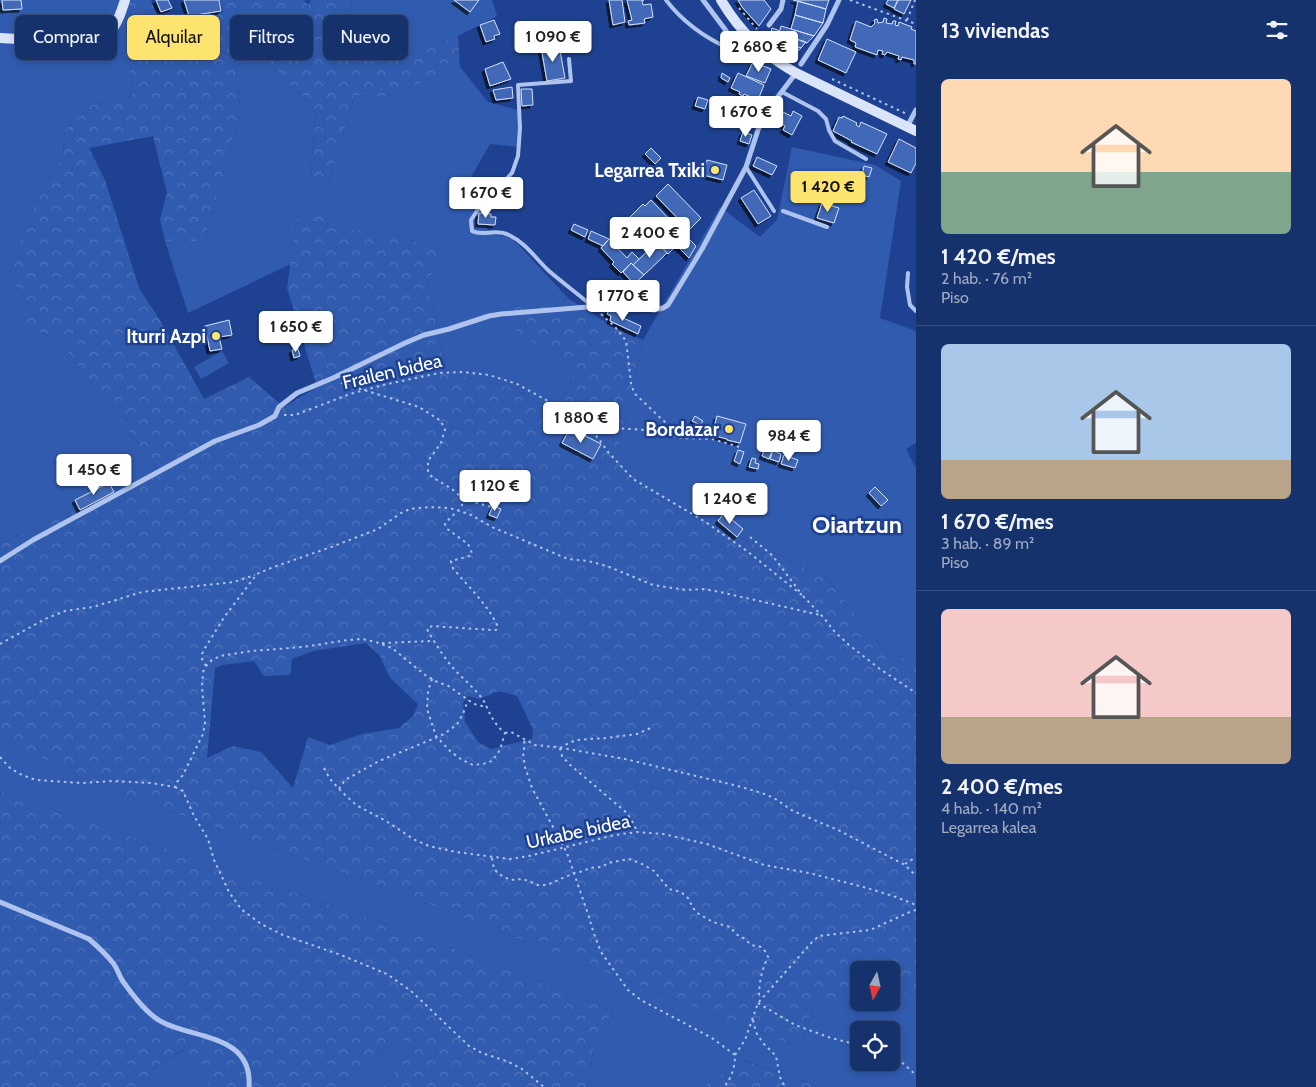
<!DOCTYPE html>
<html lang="es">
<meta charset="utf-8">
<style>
:root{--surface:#16326d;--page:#1f3a72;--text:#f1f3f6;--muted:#9eaac2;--line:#354d80;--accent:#fce46e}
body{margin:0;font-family:Cabin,sans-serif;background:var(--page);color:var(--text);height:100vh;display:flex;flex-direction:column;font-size:19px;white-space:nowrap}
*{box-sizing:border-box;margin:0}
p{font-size:16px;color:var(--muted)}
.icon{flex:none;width:28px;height:28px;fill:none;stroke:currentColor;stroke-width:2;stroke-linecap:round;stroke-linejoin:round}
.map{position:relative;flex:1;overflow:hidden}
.drawer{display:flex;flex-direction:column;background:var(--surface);width:400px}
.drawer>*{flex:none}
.guide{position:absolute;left:15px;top:15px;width:475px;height:45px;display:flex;gap:10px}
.needle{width:32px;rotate:188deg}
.tools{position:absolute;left:850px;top:961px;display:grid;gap:10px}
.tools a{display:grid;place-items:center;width:50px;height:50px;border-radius:8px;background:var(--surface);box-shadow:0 2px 8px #0003,0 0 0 1px var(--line);font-size:25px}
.price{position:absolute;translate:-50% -42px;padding:0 11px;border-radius:5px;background:#fff;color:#222;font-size:16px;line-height:32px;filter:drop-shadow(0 1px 2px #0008)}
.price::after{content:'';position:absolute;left:50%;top:30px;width:15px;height:11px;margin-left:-8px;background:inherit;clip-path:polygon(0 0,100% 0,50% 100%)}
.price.on{background:var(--accent);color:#111}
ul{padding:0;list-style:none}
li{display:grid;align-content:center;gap:10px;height:265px;padding:0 25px}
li+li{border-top:1px solid var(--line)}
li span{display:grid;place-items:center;height:155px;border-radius:8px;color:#555}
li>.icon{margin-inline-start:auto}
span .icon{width:90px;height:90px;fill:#fffc;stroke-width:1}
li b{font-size:21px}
h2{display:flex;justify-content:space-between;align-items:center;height:60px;padding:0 25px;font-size:21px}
.tag{padding:0 18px;border-radius:8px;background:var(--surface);box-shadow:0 2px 8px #0003,0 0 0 1px var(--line);font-size:18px;line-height:45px}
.tag.on{background:var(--accent);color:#111}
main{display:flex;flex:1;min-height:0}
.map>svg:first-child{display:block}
.green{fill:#315baf;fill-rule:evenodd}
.forest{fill:url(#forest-crowns);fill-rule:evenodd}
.building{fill:#4269b7;stroke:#d4e1fa;filter:url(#shadow)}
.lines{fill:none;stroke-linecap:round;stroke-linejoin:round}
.path{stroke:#aec3ee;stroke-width:2;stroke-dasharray:2.5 4;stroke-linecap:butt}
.lane{stroke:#aec3ee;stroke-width:4}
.street{stroke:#aec3ee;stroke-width:5}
.secondary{stroke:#dbe5fa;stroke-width:10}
.poi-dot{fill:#fce46e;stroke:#1e4291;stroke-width:2}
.labels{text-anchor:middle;stroke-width:5;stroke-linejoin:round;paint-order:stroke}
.poi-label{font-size:19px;font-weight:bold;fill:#fff;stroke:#1e4291;text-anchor:end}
.street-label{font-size:19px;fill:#fff;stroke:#1e4291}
.district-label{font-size:24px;font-weight:bold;fill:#fff;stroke:#1e4291}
</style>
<main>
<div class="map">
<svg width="916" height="1087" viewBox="0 0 916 1087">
<defs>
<pattern id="forest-crowns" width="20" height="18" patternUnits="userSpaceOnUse" patternTransform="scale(1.25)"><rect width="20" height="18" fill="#315baf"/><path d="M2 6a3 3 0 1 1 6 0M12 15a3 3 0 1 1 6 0" fill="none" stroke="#5074bb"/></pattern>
<filter id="shadow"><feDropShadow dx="-3" dy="3" stdDeviation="0" flood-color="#0009"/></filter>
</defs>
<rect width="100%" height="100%" fill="#1e4291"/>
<path class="green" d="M 0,0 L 128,0 L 127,4 L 132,97 L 91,105 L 65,130 L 63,155 L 27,218 L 28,328 L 57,338 L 159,471 L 2,543 L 0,546 Z
M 352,0 L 492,0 L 497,16 L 458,36 L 380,66 L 348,30 Z
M 241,35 L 316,111 L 310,178 L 327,187 L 355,95 L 385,97 L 460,67 L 488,102 L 518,110 L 520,147 L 490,144 L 471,177 L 489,234 L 511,237 L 569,299 L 513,306 L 513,327 L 574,372 L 559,414 L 511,387 L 446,373 L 427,280 L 449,252 L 392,234 L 329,227 L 297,218 L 291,264 L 188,313 L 165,241 L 204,241 L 241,113 L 232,41 Z
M 792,147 L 875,165 L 901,181 L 880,318 L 916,331 L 916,443 L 906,449 L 916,468 L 916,663 L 885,651 L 826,577 L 658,499 L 616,460 L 643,340 L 720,207 L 760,237 L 777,220 Z
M 222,351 L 229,363 L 201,379 L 194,367 Z
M 0,739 L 105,788 L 431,905 L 799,1047 L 814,1005 L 859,1000 L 859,1002 L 891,1002 L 891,996 L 916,992 L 916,1087 L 820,1087 L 744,1060 L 702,1087 L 587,1087 L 596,1038 L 614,1011 L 432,940 L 2,792 L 0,795 ZM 859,1030 L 891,1030 L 891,1062 L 859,1062 Z
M 399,1038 L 414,1048 L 383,1087 L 335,1087 Z
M 184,1049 L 210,1087 L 146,1087 L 150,1071 Z"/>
<path class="forest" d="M 128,0 L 151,0 L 154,10 L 183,31 L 223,12 L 220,0 L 304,0 L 308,5 L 311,0 L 352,0 L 348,30 L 380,65 L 458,36 L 460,67 L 385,97 L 355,95 L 327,187 L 310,179 L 316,111 L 241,35 L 232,41 L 241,113 L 204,241 L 165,241 L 160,219 L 167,193 L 153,136 L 89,148 L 105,180 L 139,288 L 163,325 L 204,399 L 249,377 L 284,407 L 317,387 L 287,288 L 297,218 L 314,207 L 329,227 L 392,234 L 449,252 L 427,280 L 446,373 L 511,387 L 559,414 L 574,372 L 512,327 L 512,306 L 569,299 L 608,324 L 643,340 L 616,460 L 658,499 L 826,577 L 885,651 L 916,663 L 916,992 L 891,996 L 891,970 L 859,970 L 859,1000 L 814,1005 L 799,1047 L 431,905 L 105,788 L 0,739 L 0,546 L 2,543 L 159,471 L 57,338 L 28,328 L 12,274 L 27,218 L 63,155 L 65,130 L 91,105 L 132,97 L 127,4 ZM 366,643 L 380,656 L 390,678 L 418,704 L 413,716 L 399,728 L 362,734 L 330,745 L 308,737 L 293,788 L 261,752 L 233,746 L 207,758 L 215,668 L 222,665 L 254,661 L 264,676 L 290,675 L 292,659 L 313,651 ZM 499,691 L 517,696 L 533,729 L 532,739 L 491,749 L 478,742 L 465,722 L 463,703 L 468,696 L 479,699 Z
M 2,792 L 432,940 L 614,1011 L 596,1038 L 587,1087 L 383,1087 L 414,1048 L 399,1038 L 335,1087 L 210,1087 L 183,1049 L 150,1071 L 146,1087 L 0,1087 L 0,795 Z
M 743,1060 L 820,1087 L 702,1087 Z"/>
<path class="building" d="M 2,0 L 21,0 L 22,9 L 3,10 Z
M 156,0 L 168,0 L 172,8 L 161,12 Z
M 184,0 L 219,0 L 221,11 L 189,16 Z
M 454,0 L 479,0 L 470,12 Z
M 609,0 L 622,0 L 625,22 L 613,25 Z
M 627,0 L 644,0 L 642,1 L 643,5 L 651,4 L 653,17 L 644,19 L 645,23 L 629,25 L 628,21 L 632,20 Z
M 738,0 L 764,0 L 771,9 L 759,26 L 742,7 Z
M 793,0 L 829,0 L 826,9 Z
M 888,0 L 898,0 L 894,8 L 886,4 Z
M 898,0 L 911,0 L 904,14 L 894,9 Z
M 798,1 L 826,9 L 823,23 L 795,15 Z
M 795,15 L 823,23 L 814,36 L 791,29 Z
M 884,18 L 887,19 L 886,23 L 892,24 L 893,21 L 896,21 L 895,25 L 898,26 L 899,22 L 912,27 L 911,29 L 916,31 L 916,64 L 914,64 L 914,60 L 902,57 L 901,60 L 898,59 L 899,56 L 887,52 L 885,55 L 882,54 L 883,51 L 878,50 L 877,55 L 855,47 L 856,43 L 850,40 L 856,21 L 871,27 L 875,23 L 874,20 L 877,19 L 878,23 L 883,22 Z
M 494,20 L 500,34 L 494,36 L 495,39 L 486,42 L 480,25 Z
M 781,26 L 791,29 L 814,36 L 807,43 L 779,33 Z
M 772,28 L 780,31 L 779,33 L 806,42 L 801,48 L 770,38 Z
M 774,39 L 801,48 L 793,55 L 772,48 Z
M 827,39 L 856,52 L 846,73 L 818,60 Z
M 559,45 L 565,78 L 547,81 L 541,47 Z
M 503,62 L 511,79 L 490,86 L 485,69 Z
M 753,62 L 771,69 L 765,83 L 746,76 Z
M 722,73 L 730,78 L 728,82 L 721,78 Z
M 738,73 L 764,85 L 758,100 L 744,94 L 743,96 L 739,94 L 740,92 L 731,88 Z
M 512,87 L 513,98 L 496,100 L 493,90 Z
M 521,89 L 532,89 L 533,105 L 522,106 Z
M 698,97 L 708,100 L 705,109 L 695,106 Z
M 777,109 L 791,116 L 793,111 L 802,116 L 792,135 L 783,130 L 785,126 L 772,119 Z
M 843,116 L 857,123 L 856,125 L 859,127 L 861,122 L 887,134 L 877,154 L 851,142 L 852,141 L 833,131 L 839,117 L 842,118 Z
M 743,132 L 752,135 L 749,144 L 740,141 Z
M 899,139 L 916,148 L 916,163 L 911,173 L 888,162 Z
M 651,148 L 661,158 L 655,164 L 645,154 Z
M 757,157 L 777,166 L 772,175 L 753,166 Z
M 707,160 L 727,165 L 723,180 L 703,175 Z
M 864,166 L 872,168 L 869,177 L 862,175 Z
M 668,184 L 701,218 L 689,230 L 656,196 Z
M 754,190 L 771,216 L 758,224 L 741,198 Z
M 651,200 L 672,222 L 665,229 L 679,243 L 668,254 L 645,230 L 640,234 L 627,220 L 643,204 L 645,206 Z
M 822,203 L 839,208 L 834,223 L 817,218 Z
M 479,213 L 491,214 L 491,217 L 496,217 L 495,225 L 478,224 Z
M 672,222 L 682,232 L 675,239 L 665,229 Z
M 574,224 L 588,230 L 585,237 L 571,230 Z
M 591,231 L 609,239 L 603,246 L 588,239 Z
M 682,232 L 696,246 L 689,258 L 676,245 L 679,243 L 675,239 Z
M 609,239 L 627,258 L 632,252 L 639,259 L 633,265 L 631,263 L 621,273 L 612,264 L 614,262 L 601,248 Z
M 657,242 L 667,253 L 644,275 L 633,265 Z
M 631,263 L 644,275 L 634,284 L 623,272 Z
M 611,290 L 622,291 L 622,295 L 619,298 L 610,297 Z
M 609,309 L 622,314 L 621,317 L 641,326 L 638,334 L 610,321 L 611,316 L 607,314 Z
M 229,320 L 232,335 L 219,337 L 222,349 L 210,351 L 205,326 Z
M 298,349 L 300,356 L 294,358 L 292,350 Z
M 695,416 L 703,421 L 700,425 L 692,421 Z
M 717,416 L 746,424 L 740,443 L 727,440 L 727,439 L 712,435 Z
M 570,428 L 601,444 L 593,459 L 562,443 Z
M 767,443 L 774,445 L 769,459 L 762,456 Z
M 738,450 L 744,452 L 740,464 L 734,461 Z
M 773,451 L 781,454 L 779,462 L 770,459 Z
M 784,455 L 798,460 L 795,468 L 781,464 Z
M 752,458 L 756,459 L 755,463 L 759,464 L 758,469 L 749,467 Z
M 109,483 L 114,492 L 80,510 L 75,500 Z
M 875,487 L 888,500 L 881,506 L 869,493 Z
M 493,506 L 501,509 L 497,518 L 489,515 Z
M 724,513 L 743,529 L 737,537 L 718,521 Z"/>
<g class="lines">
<path class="path" d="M 850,0 L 916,24
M 739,8 L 757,29
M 907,20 L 915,0
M 832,79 L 907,114
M 601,314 L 616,328 L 626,341 L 631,383 L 634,393 L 682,438
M 284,415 L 295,415 L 350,394 L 383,385 L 439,373 L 463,372 L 489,375 L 517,384 L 568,412 L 587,426 L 644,430 L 682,438 L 712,439 L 743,448
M 587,426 L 599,439 L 608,452 L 633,479 L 704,521 L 747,551 L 803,596
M 463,499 L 495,508
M 750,537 L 772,555 L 800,592
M 803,596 L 824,618 L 834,631 L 849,645 L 880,669 L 916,693
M 382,643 L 432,641
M 0,644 L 45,619 L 65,611 L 93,607 L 142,592 L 234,582 L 255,575
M 206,666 L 202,659 L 202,654 L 205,648 L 225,616 L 257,574 L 271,568 L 334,546 L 378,529 L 401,513 L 410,509 L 429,507 L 449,508 L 457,510 L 471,515 L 492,527 L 568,559 L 588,561 L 607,566 L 653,585 L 686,590 L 705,589 L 720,592 L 820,615
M 432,679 L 428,691 L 427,709 L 436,736 L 450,751 L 462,760 L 473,765 L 483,764 L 492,761 L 500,750 L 505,733 C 495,725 490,715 485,703
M 505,733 L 511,732 L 535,745 L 556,747 L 625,759 L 734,785 L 762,793 L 774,798 L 793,811 L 838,830 L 905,865 L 916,876
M 524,741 L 525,745 L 523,753 L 525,767 L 532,788 L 567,853 L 588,914 L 594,934 L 601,952 L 628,990 L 641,1000 L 712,1038 L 735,1055 C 735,1067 732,1077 724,1087
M 560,748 L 562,756 L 569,764 L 627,813 L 633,823 L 637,831
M 560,748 L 567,744 L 576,740 L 606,738 L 637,734 L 653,727
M 0,757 L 10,768 L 22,775 L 36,780 L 82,783 L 113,781 L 151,783 L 175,787 L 177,782 L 183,775 L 203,734 L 205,723 L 202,687 L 203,672 L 206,666 L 212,660 L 220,656 L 252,651 L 303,647 L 348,640 L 362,639 L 376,642 L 392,648 L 425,675 L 439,683 L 447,685 L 474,704 L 482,706 L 485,703 C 477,690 465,681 455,670 C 445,659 437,646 429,633 L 427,629 L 432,626 L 491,630 L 496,630 L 498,627 C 487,603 468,587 452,567 L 451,561 L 470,556 L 472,553 L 468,544 L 446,528 L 445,524 C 451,515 464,509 463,499 L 452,489 L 432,477 L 428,471 L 428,461 L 441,443 L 445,430 L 441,421 L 419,407 L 341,383
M 324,768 L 330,779 L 339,789 L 356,805 L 386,821 L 415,840 L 429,846 L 456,852 L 510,859 L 529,856 L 615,835 L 637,832 L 663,834 L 707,844 L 764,865 L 809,873 L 867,888 L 896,897 L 916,905
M 175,787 L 183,791 L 194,816 L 208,839 L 214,860 L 229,892 L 241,909 L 261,924 L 283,935 L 341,955 L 387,974 L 411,991 L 469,1046 L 482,1053 L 509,1062 L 522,1069 L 544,1087
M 339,789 L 345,780 L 379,761 L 440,736 L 450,730 L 457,724 L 463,714 L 468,700
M 492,858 L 494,869 L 499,874 L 510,880 L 523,879 L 538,885 L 547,885 L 574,873 L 584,871 L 589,868 L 602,867 L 608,863 L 629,859 L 642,864 L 654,871 L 669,889 L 681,892 L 688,898 L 693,908 L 697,913 L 713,922 L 730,927 L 736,934 L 745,939 L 751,945 L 761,947 L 766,952 L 768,957 C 761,971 759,984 759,999
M 905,864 L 916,857
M 758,1003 L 795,1025 L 831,1038 L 859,1045
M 753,1020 L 754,1025 L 757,1034 L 763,1043 L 776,1056 L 780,1077 L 785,1087
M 735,1055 L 745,1040 L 758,1003 L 813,941 L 819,936 L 870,930 L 912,911 L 916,910
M 891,1056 L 898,1059 L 916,1075"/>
<path class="lane" d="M 666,0 C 682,21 704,37 728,48 C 731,49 735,52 739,53 C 745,53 752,49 757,46
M 569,59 L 571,81 L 518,85 L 520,128 L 518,156 L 512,173 L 479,208 L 471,220 L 472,231 C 484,237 494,228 509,235 C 526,243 536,259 549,271 C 563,283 578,294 592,306
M 782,92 L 818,111 L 826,119 L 829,130 L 835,141 L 866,159
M 746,167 L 774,211
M 783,211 L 827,227
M 908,273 L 907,287 L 910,305 L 916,311"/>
<path class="street" d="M 703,0 L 730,36 L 745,52
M 769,25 L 781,9 L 783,0
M 801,64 L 827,25 L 839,0
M 907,127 L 916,110
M 0,561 L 33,540 L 215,441 L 259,425 L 275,416 L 279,407 L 297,393 L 333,378 L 405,343 L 424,335 L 449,329 L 489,316 L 501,314 L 624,304 L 654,310 L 663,308 L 668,305 L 702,249 L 746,167 L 758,130 L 767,111 L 796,73
M 0,902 L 89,939 C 97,946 106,954 113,963 C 117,968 119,975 122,980 C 131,993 148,1015 162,1022 C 194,1039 253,1034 249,1087"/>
<path class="secondary" d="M 721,0 C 740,32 763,54 796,73 L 916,131
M 0,38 L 88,43 C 114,35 117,25 125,0"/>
</g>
<g class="poi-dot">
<circle cx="715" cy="170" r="5"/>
<circle cx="216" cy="336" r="5"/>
<circle cx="729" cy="429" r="5"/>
</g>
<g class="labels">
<g class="poi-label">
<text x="705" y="177">Legarrea Txiki</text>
<text x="206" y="343">Iturri Azpi</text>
<text x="719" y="436">Bordazar</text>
</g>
<g class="street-label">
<text transform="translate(392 371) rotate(-13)" y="7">Frailen bidea</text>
<text transform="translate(578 831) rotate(-12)" y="7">Urkabe bidea</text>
</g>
<g class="district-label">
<text x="857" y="533">Oiartzun</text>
</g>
</g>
</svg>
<div class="tools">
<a><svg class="needle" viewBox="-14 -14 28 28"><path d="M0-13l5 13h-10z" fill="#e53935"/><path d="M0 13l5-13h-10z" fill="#9eaac2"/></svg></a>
<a><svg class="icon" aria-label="locate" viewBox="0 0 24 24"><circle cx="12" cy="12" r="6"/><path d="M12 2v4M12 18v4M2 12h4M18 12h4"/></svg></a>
</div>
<b class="price" style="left:553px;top:63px">1 090 €</b>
<b class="price" style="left:759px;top:73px">2 680 €</b>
<b class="price" style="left:746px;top:138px">1 670 €</b>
<b class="price on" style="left:828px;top:213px">1 420 €</b>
<b class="price" style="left:486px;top:219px">1 670 €</b>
<b class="price" style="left:650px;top:259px">2 400 €</b>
<b class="price" style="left:623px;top:322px">1 770 €</b>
<b class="price" style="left:296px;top:353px">1 650 €</b>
<b class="price" style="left:581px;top:444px">1 880 €</b>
<b class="price" style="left:789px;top:462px">984 €</b>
<b class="price" style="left:94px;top:496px">1 450 €</b>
<b class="price" style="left:495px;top:512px">1 120 €</b>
<b class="price" style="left:730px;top:525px">1 240 €</b>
<div class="guide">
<a class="tag">Comprar</a>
<a class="tag on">Alquilar</a>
<a class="tag">Filtros</a>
<a class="tag">Nuevo</a>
</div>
</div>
<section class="drawer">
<h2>13 viviendas<svg class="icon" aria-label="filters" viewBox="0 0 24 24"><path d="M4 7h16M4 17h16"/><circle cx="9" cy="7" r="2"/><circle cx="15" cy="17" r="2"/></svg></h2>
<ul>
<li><span style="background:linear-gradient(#ffd9b3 60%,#7fa58c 0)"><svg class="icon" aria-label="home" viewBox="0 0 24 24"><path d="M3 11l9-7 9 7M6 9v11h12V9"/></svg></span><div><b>1 420 €/mes</b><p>2 hab. · 76 m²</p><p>Piso</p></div></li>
<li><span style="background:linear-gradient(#a9c7e8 75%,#b9a48a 0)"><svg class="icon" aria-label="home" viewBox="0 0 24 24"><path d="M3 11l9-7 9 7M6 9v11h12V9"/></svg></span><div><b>1 670 €/mes</b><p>3 hab. · 89 m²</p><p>Piso</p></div></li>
<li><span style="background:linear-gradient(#f6c9c9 70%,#b9a48a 0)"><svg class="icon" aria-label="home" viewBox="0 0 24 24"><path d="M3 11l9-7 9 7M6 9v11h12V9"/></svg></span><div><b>2 400 €/mes</b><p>4 hab. · 140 m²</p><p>Legarrea kalea</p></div></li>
</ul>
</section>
</main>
